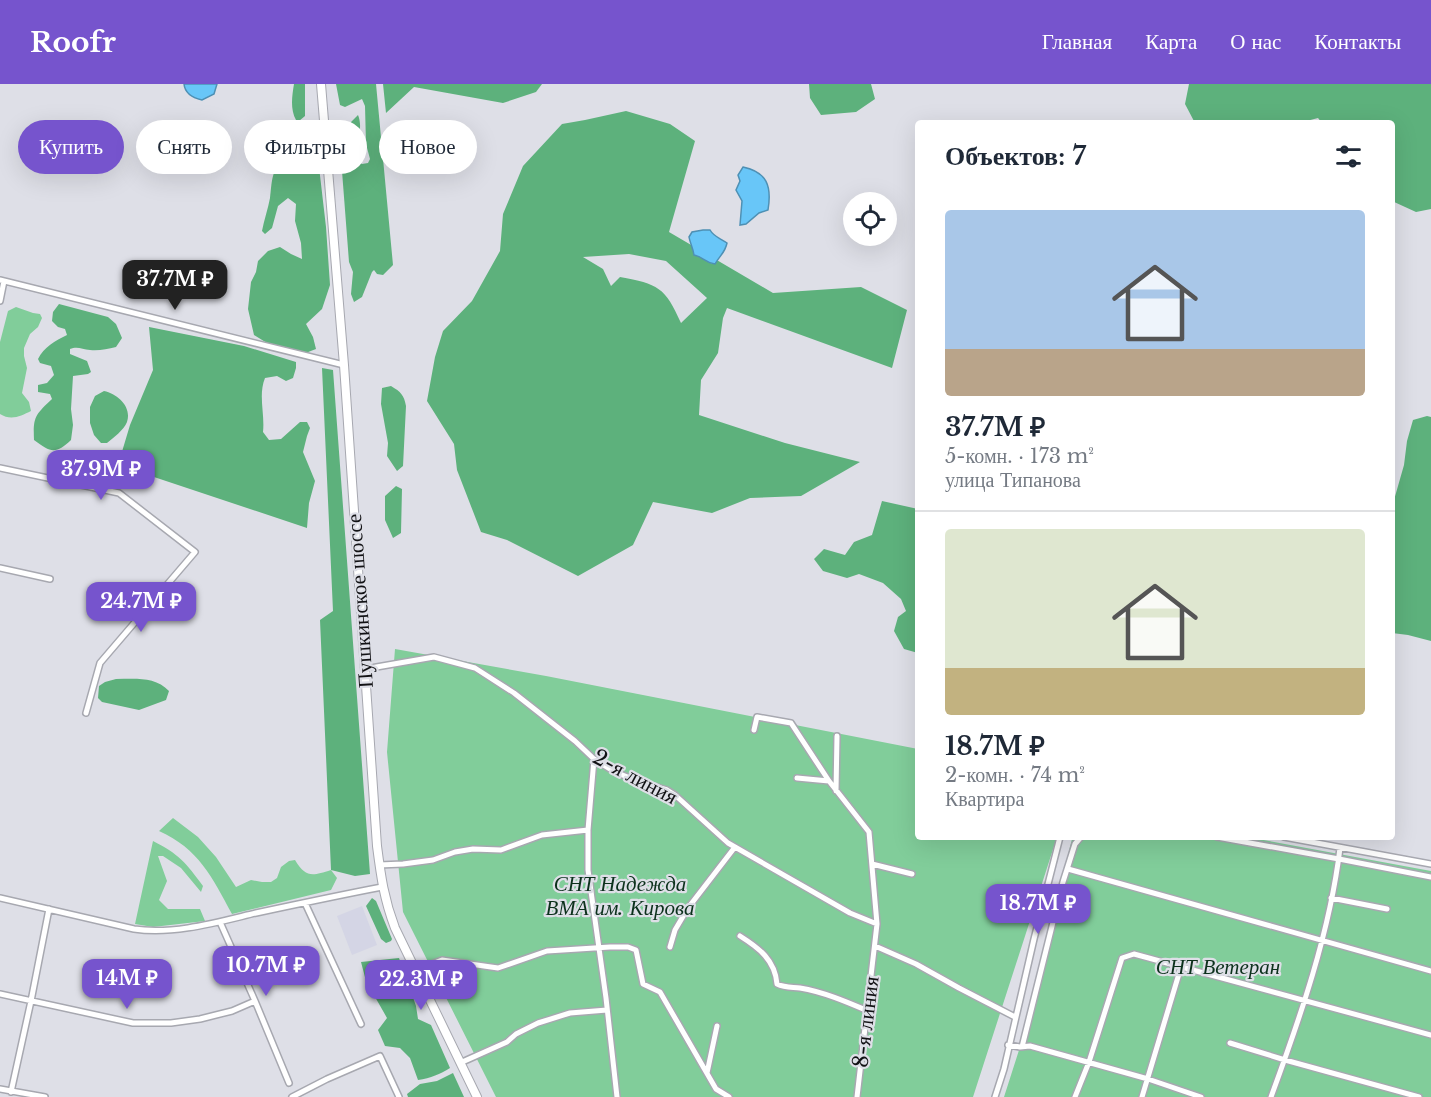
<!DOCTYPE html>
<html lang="ru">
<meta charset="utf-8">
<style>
:root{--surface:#fff;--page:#f2f2f3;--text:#1f2937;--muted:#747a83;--line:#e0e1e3;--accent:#7654cd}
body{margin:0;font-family:"Libre Baskerville",serif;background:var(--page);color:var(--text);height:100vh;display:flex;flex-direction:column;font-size:22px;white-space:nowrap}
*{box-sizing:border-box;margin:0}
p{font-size:20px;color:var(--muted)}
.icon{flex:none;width:33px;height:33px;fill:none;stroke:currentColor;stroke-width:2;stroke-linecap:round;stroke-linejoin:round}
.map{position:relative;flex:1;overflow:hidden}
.drawer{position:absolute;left:915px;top:36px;width:480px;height:720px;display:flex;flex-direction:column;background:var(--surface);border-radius:6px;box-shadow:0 6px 24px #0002}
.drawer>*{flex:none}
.hud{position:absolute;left:18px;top:36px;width:570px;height:54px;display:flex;gap:12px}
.controls{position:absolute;left:843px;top:108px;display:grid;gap:12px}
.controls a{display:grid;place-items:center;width:54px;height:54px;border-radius:50%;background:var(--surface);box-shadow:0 6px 24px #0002;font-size:30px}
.price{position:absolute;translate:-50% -51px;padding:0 14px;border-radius:12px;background:var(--accent);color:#fff;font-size:20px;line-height:39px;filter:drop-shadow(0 2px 3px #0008)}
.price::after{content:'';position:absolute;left:50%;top:36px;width:18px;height:14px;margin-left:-9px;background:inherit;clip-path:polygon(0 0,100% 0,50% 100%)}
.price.active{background:#222;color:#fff}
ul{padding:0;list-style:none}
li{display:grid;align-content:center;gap:12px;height:318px;padding:0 30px}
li+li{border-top:2px solid var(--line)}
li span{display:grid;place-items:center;height:186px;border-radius:6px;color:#555}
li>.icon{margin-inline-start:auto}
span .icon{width:108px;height:108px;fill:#fffc;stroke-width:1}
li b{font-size:26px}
h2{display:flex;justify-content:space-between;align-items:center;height:72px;padding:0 30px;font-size:26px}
.pill{padding:0 21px;border-radius:27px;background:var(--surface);box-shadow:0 6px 24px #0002;font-size:21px;line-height:54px}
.pill.active{background:var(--accent);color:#fff}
header{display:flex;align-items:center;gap:36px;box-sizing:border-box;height:84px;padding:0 30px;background:var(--accent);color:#fff}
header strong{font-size:28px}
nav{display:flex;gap:33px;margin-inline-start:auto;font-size:21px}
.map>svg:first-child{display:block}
.built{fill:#d4d5e5}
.green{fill:#81cd9a}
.forest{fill:#5db17c;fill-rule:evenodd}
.water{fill:#68c6f8;stroke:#4e90b4;stroke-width:1.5}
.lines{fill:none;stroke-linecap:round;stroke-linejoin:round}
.street-casing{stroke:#a7a8b0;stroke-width:8}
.secondary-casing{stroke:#a7a8b0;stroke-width:10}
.street{stroke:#fff;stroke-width:5}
.secondary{stroke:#fff;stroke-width:8}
.labels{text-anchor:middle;stroke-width:4.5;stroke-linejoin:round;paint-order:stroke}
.street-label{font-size:21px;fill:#121215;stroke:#dedfe7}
.park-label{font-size:21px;font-style:italic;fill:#0c311c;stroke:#dedfe7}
</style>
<header>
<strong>Roofr</strong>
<nav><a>Главная</a><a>Карта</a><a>О нас</a><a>Контакты</a></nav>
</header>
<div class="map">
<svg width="1431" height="1013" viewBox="0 0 1431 1013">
<rect width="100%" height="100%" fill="#dedfe7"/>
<path class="built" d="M 362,822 L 377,861 L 352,871 L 337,832 Z"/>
<path class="green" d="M 16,223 L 33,229 L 40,230 L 42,234 L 38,243 L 30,250 L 24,264 L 24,272 L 27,284 L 22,309 L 29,318 L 31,327 C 21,332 11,337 0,330 L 0,258 L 8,227 Z
M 395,565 L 546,592 L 918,665 L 918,753 L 1057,753 L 973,1013 L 496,1013 L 403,828 L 387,668 Z
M 173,734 L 198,753 L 216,773 L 236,803 L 251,796 L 262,798 L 271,798 L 277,794 L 281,783 L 289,777 L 295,776 C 306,794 312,792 331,786 L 337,794 L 331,806 L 232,830 C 212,793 199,765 159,747 Z
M 1075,753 L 1247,753 L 1431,787 L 1431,1013 L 1004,1013 L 1020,963 L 1072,755 Z
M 153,757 C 179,770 186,779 203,802 L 201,808 L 181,784 L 163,772 L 158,772 L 167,797 L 159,816 L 168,825 L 200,825 L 205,837 L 153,843 L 135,840 Z"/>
<path class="forest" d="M 294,0 L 305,0 L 305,32 L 299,37 L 296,36 C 290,25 292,12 294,0 Z
M 336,0 L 376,0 L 393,181 L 383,191 L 377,190 L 374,186 L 372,188 L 362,213 L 354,218 L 351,210 L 353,188 L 349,178 L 341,74 L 344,52 L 349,40 L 358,31 C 364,46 355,60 355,75 L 362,80 L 368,79 L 370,75 L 366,60 L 365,22 L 362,15 L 345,23 L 340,21 Z
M 383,0 L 542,0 L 536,8 L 503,19 L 414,3 L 386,29 Z
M 809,0 L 871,0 L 875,15 L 856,28 L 821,31 L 810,14 Z
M 1189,0 L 1431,0 L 1431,125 L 1416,128 L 1392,117 L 1392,39 L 1322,39 L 1318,34 L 1299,39 L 1195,39 L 1185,20 Z
M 626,27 L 670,40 L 695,57 L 669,148 L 773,209 L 861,203 L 907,226 L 892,284 L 727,224 L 723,234 L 718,269 L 701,296 L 699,331 L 785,359 L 860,378 L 801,412 L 750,414 L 712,429 L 653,418 L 633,461 L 578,492 L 507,456 L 481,448 L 457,386 L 454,360 L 427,317 L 435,273 L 443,247 L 472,217 L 500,167 L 503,130 L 523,82 L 562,40 L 585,36 ZM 629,170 L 666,177 L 707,214 L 681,239 C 665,203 658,200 620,193 L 611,202 L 603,185 L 583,173 Z
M 316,57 L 326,143 L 330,201 L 322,225 L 306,240 L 313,253 L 316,265 L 303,270 L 267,259 L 254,251 L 248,225 L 251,198 L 256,188 L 258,177 L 268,167 L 280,163 L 291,170 L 302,175 L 301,159 L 295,137 L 296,120 L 288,114 L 278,122 L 272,144 L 265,150 L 262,147 C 264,136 268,125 270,114 C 272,99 271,84 285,75 L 301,86 L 307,80 L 308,64 Z
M 59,220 L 108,233 L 116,240 L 122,254 L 116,263 C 107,265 99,267 90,266 C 82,265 77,262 70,265 L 70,270 L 87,277 L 91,288 L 88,290 L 73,292 L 71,325 L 73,341 L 71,356 C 56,370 51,369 34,356 C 33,333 35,331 52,315 L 50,310 L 38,308 L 38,301 L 47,299 L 54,291 L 51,282 L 40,279 L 38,275 C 44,263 55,257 67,251 L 65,245 L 58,243 L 52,237 L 53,228 Z
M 149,243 L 244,262 L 296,278 L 296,284 L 293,294 L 286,297 L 277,292 L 265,294 C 258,311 265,330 263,348 L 269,356 L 281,355 L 300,338 L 307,338 L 310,344 L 307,352 L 303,368 L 315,397 L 309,419 L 307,444 L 118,381 L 130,341 L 153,286 Z
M 322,284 L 333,286 L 370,790 L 355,792 L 331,786 L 320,536 L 333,527 Z
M 391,302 C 401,308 404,311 406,322 L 403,382 L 397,387 L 387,372 L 388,359 L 381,320 L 382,304 Z
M 104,307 C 118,310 132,323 127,338 C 124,346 113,354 107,359 L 101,359 L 94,351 L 90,339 L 90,323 L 95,312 Z
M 1427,332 L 1431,333 L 1431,557 L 1408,551 L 1392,549 L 1392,423 L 1404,381 L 1407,357 L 1413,336 Z
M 396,402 L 402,405 L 401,449 L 393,454 L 385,436 L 385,412 Z
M 882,417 L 918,425 L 918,569 L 904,565 L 894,547 L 898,533 L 906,527 L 901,515 L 883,499 L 859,490 L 847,494 L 823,487 L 814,475 L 824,465 L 845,471 L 854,458 L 872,451 Z
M 116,595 C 134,595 155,592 169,607 L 166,616 L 139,626 L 102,618 L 98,614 L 99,602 L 105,598 Z
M 372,814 L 376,817 L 392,855 L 391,857 L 386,859 L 381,855 L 366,822 Z
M 399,874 L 416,922 L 418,935 L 431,941 L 450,984 C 440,990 431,994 418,996 L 410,974 L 400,964 L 385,962 L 378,946 L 387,934 L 366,897 L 361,878 Z
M 453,989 L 464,1013 L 408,1013 L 407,1010 L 420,1000 L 437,997 Z"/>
<path class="water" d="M 184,0 L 217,0 L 214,10 L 202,16 C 193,14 185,10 184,0 Z
M 743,83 C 767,88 772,102 768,126 L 759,129 L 746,140 L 740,141 L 742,117 L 736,106 L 740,97 L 738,91 Z
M 703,146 L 710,146 C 714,153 720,154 727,159 C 725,169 720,171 715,180 C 705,179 704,173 694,171 C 693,164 690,159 689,153 L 692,148 Z"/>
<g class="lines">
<g class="street-casing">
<path id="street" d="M 0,196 L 344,281
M 0,217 L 4,197
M 0,384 L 119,409 L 195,468 L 100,579 L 86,629
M 0,484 L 50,495
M 365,585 L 434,573 L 475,584 L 514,609 L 575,657 L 594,675 L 615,688 L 640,698 L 667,706 L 675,711 L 728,759 L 850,829 L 877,840 L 857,1013
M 754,646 L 757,633 L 791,639 L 829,697 L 869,748 L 877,840
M 594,675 L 588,746 L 588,786 L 606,914 L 617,1013
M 797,694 L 829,697
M 836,707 L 837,652
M 1217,753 L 1339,775 L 1431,793
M 1284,753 L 1431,780
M 872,780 L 912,790
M 379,781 L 403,780 L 433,776 L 455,768 L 473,765 L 501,766 L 542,751 L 588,746
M 1068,785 L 1431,887
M 0,814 L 134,845 C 174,851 218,838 256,829 C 298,820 340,811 382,803
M 1331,814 L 1387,825
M 305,819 L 361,940
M 220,838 L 255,917 L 289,999
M 740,852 C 759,864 775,876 777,900 C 785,904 792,903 800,904 C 824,908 847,918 868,927
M 875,862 L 916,880 L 959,904 L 1015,933
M 670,863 L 675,846 L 688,824 L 735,763
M 416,886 L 442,876 L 498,884 L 547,867 L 610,863 L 628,863 L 636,866 L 643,900 L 660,908 L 716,1005 L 729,1013
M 0,910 L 133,939 L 171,939 L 200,935 L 232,927 L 255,917
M 1230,959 L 1285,976 L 1419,1013
M 1008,961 L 1020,963 L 1030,962 L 1148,995 L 1201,1013
M 1022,963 L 1063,798 L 1075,760 L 1081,753
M 460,979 L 507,958 L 516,950 L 538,939 L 570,929 L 607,926
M 707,989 L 717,942
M 0,1005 L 45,1013
M 11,1008 L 31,917 L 49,825
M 292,1013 L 327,995 L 380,972 L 399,1013
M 995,1013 L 1004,985 L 1034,855 L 1060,753
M 1075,1013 L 1089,978 L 1122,874 L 1134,870 L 1431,951
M 1142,1013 L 1181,883
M 1271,1013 C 1300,934 1330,848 1340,764"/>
</g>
<g class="secondary-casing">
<path id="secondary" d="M 321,0 L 344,281 L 377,762 C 381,793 384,815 395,844 L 477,1013"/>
</g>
<use href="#street" class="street"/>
<use href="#secondary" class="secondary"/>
</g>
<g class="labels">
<g class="street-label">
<text transform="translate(360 517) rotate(-94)" y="7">Пушкинское шоссе</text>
<text transform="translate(635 693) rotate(28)" y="7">2-я линия</text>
<text transform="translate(866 938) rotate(-83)" y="7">8-я линия</text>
</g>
<g class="park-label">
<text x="620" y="807">СНТ Надежда<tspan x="620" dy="24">ВМА им. Кирова</tspan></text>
<text x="1218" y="890">СНТ Ветеран</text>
</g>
</g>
</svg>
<div class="controls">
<a><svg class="icon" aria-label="locate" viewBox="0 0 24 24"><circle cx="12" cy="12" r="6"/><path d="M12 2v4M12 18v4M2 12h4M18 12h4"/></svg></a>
</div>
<b class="price active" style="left:175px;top:227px">37.7M ₽</b>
<b class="price" style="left:101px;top:417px">37.9M ₽</b>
<b class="price" style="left:141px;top:549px">24.7M ₽</b>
<b class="price" style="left:1038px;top:851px">18.7M ₽</b>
<b class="price" style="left:266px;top:913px">10.7M ₽</b>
<b class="price" style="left:127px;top:926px">14M ₽</b>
<b class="price" style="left:421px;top:927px">22.3M ₽</b>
<div class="hud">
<a class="pill active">Купить</a>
<a class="pill">Снять</a>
<a class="pill">Фильтры</a>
<a class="pill">Новое</a>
</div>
<section class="drawer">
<h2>Объектов: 7<svg class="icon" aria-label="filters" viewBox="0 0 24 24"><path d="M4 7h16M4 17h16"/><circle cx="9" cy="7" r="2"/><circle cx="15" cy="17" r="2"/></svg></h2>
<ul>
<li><span style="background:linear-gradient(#a9c7e8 75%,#b9a48a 0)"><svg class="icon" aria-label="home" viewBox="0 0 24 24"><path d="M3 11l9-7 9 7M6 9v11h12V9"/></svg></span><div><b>37.7M ₽</b><p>5-комн. · 173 m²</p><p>улица Типанова</p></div></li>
<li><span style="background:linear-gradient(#dfe7d0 75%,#c2b280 0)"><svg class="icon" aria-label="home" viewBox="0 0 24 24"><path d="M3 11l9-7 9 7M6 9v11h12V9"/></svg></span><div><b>18.7M ₽</b><p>2-комн. · 74 m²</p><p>Квартира</p></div></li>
</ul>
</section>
</div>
